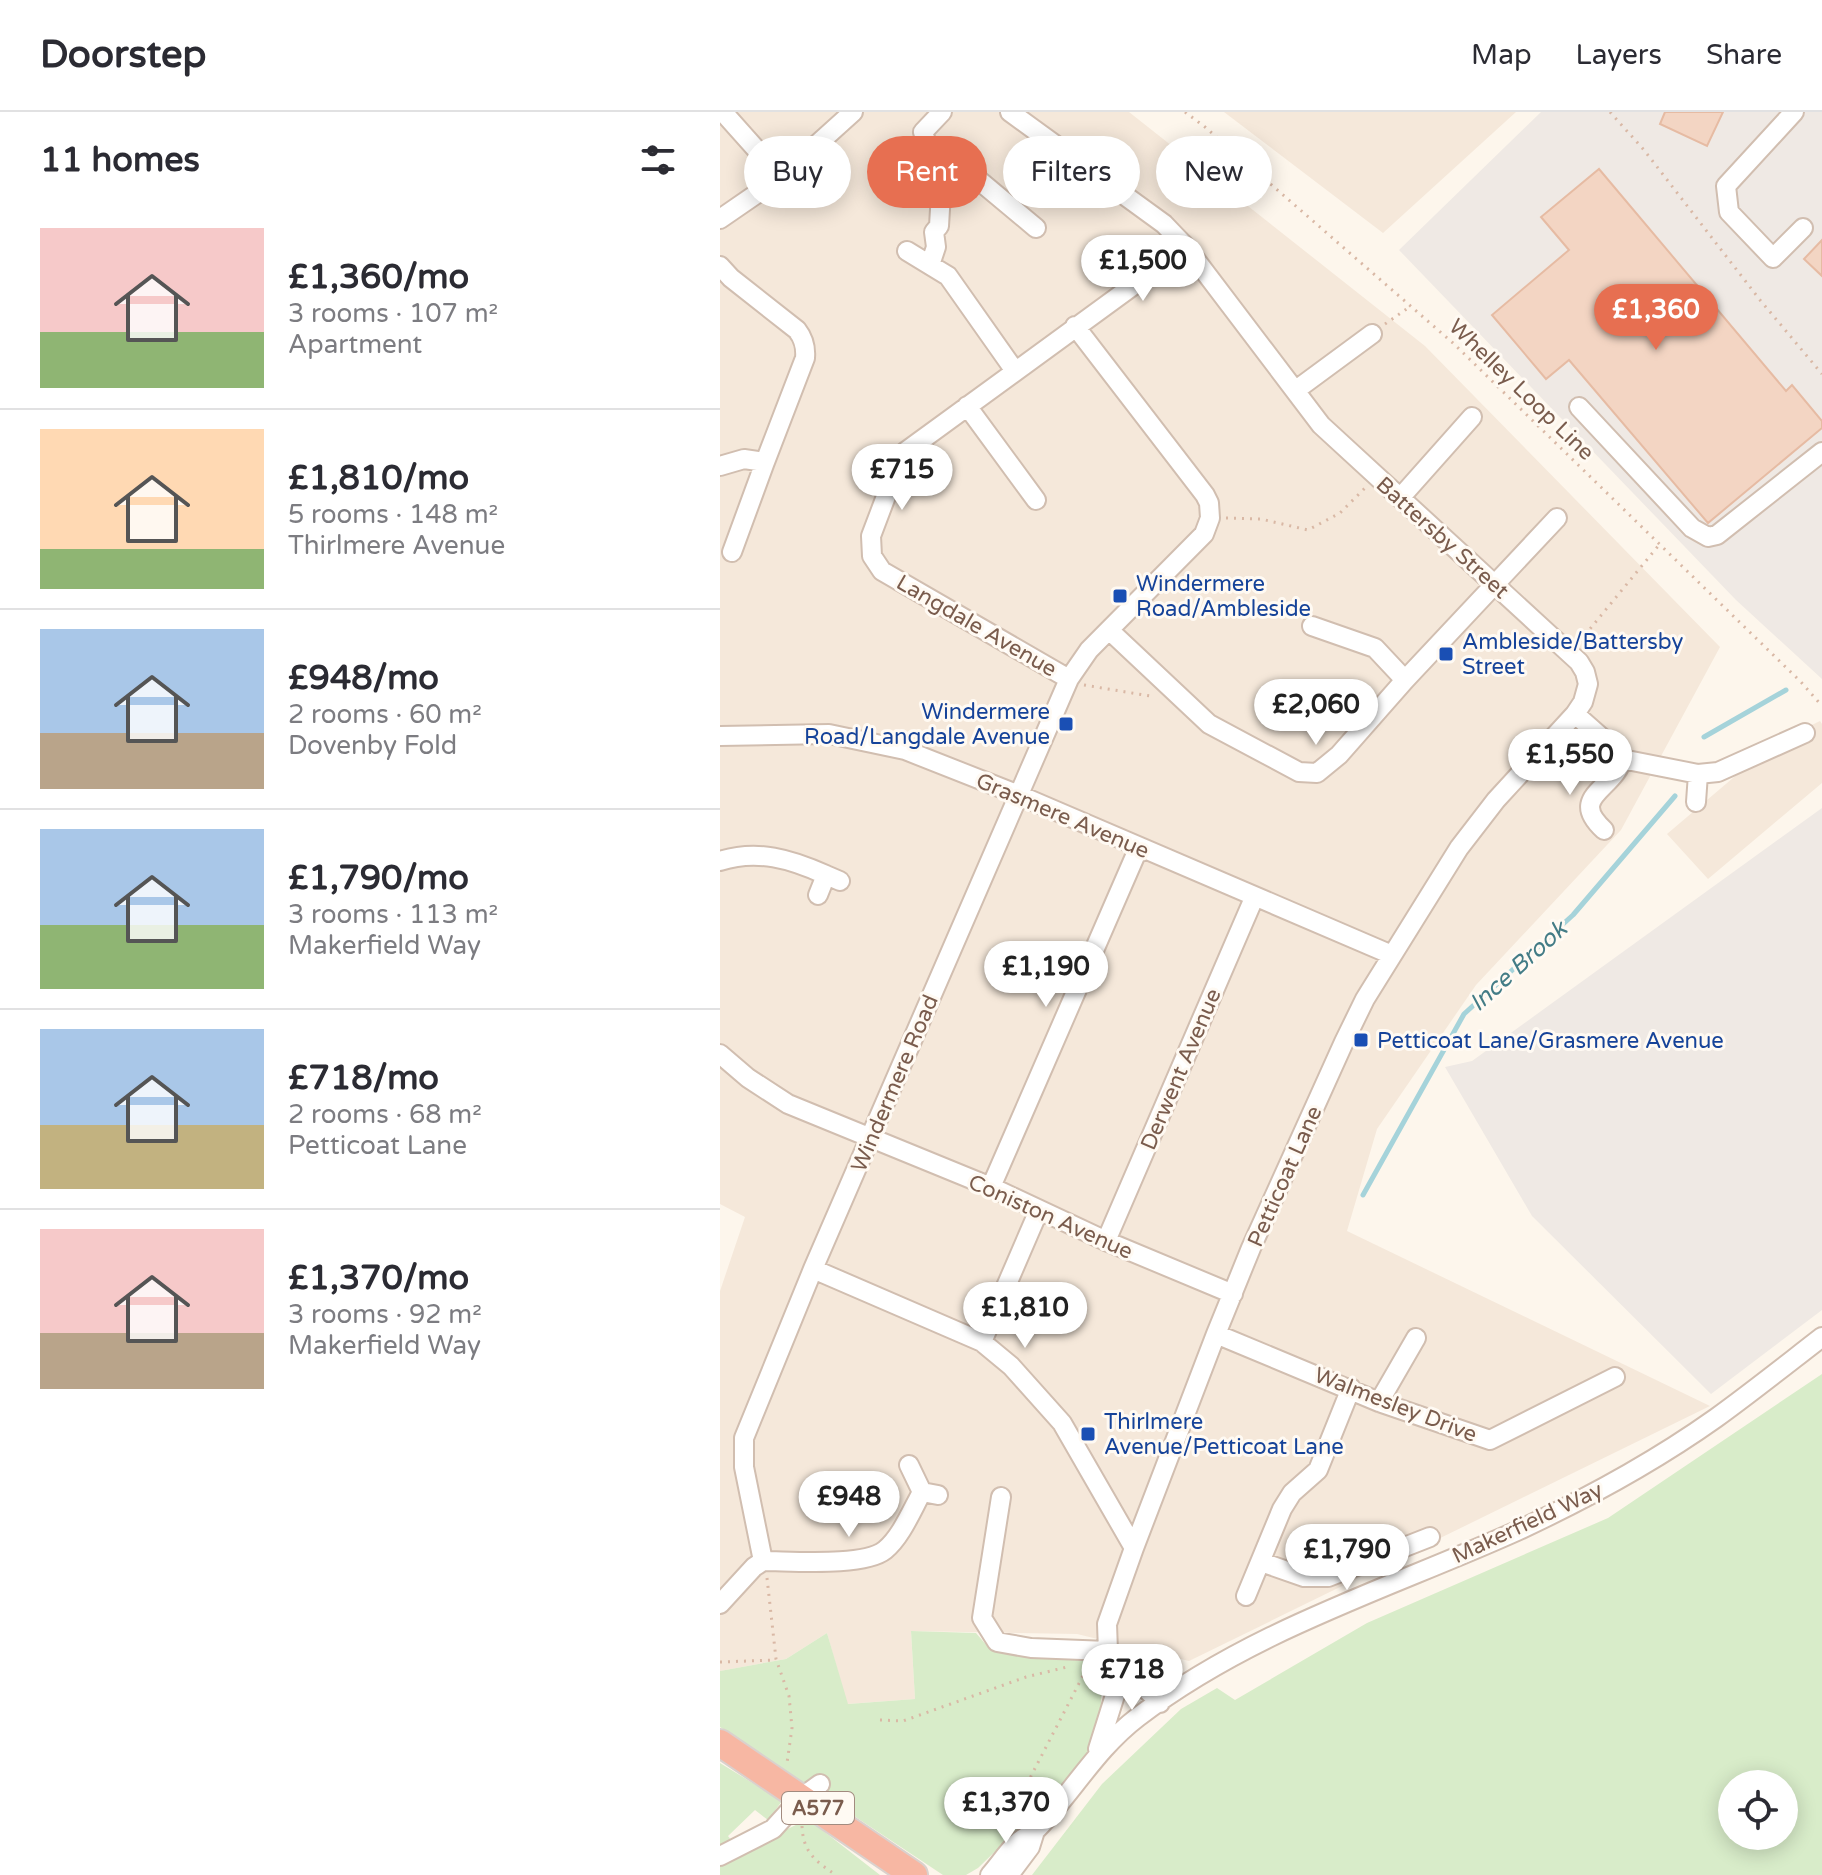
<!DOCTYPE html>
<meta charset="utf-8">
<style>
:root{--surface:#fff;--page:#f7f7f7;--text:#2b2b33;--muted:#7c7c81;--line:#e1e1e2;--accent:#e76f51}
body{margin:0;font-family:"Varela Round",sans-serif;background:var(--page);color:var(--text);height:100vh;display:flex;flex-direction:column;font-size:30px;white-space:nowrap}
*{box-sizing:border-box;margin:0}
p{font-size:26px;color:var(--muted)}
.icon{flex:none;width:44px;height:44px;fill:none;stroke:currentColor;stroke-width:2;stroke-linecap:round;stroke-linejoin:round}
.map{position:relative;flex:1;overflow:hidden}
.sheet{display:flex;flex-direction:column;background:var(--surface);width:720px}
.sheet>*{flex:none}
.banner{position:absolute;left:24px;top:24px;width:760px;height:72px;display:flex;gap:16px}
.buttons{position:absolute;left:998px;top:1658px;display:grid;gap:16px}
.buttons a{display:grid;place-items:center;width:80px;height:80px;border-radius:50%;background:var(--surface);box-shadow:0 4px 20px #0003;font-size:40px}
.price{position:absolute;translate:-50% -68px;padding:0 18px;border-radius:28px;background:#fff;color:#222;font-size:26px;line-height:52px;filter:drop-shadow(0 2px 4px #0008)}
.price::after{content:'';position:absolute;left:50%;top:48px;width:24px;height:18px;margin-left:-12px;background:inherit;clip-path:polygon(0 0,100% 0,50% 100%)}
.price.selected{background:var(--accent);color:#fff}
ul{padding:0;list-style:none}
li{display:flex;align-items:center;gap:24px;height:200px;padding:0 40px}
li+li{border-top:2px solid var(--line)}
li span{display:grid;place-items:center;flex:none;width:224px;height:160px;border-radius:0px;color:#555}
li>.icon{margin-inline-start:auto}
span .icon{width:96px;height:96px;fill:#fffc;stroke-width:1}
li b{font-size:34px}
h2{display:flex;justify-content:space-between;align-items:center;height:96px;padding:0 40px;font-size:34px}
.chip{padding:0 28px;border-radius:36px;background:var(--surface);box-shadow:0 4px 20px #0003;font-size:28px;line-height:72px}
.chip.selected{background:var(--accent);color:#fff}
header{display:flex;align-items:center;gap:48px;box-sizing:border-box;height:112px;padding:0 40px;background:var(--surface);border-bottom:2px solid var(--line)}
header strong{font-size:38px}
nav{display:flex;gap:44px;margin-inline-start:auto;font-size:28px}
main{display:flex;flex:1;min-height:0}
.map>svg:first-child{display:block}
.residential{fill:#f5e8da}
.industrial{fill:#efe9e4}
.green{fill:#d8ecc9;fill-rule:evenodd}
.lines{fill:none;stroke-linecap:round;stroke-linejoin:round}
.stream{stroke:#a5d3da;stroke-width:5}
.building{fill:#f3d5c3;stroke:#e6bba3;stroke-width:2}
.minor-casing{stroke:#d1beb0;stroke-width:22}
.highway-casing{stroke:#dad1cd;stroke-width:30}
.path{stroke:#d9b8a5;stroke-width:3;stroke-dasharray:2 6;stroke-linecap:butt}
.minor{stroke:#fff;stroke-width:18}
.highway{stroke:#f7b7a3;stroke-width:26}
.transit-dot{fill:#1a4fb4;stroke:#fffaf3;stroke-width:3}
.labels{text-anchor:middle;stroke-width:6;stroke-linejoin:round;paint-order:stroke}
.shield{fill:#fffaf3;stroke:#a28b7f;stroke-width:2}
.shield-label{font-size:20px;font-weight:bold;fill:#7a5c4d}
.street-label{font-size:22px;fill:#7a5c4d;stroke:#fffaf3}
.transit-label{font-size:22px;fill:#164399;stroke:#fffaf3;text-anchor:start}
.water-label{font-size:24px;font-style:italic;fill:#437c86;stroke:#fffaf3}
</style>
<header>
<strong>Doorstep</strong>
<nav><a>Map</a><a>Layers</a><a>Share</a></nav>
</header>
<main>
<section class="sheet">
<h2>11 homes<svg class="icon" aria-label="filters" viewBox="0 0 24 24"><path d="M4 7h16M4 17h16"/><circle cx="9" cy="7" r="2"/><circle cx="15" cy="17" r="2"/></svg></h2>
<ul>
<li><span style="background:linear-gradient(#f6c9c9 65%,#8fb573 0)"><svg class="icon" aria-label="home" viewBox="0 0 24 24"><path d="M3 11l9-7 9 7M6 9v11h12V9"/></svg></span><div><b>£1,360/mo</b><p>3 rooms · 107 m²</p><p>Apartment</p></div></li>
<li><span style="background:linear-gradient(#ffd9b3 75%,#8fb573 0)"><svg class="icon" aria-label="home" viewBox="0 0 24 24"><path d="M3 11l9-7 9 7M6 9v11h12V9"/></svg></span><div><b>£1,810/mo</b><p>5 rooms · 148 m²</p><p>Thirlmere Avenue</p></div></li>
<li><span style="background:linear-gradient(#a9c7e8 65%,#b9a48a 0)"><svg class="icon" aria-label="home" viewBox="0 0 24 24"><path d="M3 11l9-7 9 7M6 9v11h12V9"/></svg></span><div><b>£948/mo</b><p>2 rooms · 60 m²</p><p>Dovenby Fold</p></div></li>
<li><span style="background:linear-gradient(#a9c7e8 60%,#8fb573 0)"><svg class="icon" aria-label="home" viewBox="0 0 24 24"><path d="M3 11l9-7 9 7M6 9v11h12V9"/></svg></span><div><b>£1,790/mo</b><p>3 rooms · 113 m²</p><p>Makerfield Way</p></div></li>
<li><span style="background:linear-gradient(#a9c7e8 60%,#c2b280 0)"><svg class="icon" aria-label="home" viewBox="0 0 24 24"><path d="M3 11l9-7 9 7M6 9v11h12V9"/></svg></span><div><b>£718/mo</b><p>2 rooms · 68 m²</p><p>Petticoat Lane</p></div></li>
<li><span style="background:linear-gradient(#f6c9c9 65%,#b9a48a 0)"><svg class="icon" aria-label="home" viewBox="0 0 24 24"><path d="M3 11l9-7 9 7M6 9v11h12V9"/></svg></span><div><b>£1,370/mo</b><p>3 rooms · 92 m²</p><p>Makerfield Way</p></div></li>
</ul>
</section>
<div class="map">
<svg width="1102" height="1763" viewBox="0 0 1102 1763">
<rect width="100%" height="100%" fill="#fdf6ec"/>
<path class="residential" d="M 0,0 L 409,0 L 705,234 L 1000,535 L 901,718 L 756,873 L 657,1017 L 627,1119 L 990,1294 L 469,1549 L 357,1522 L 191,1519 L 195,1587 L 127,1592 L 107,1521 L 66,1547 L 0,1559 L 0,1179 L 25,1105 L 0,1092 Z
M 504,0 L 796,0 L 663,121 Z
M 1100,609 L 1102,612 L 1102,671 L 988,767 L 947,722 L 1053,632 Z"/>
<path class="industrial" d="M 821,0 L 1102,0 L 1102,567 L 1016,488 L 679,138 Z
M 1102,696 L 1102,1198 L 991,1282 L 812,1104 L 725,955 L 752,949 Z"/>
<path class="green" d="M 1102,1262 L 1102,1763 L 312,1763 L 382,1672 L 461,1597 L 497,1576 L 515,1588 L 647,1511 L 888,1406 ZM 1012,1672 L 1064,1672 L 1064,1724 L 1012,1724 Z
M 191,1519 L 256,1521 L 268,1535 L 308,1542 L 383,1546 L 380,1613 L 359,1658 L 258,1756 L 246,1763 L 223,1763 L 0,1615 L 0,1559 L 66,1547 L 107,1521 L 128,1592 L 195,1587 Z
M 0,1651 L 62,1689 L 48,1708 L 35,1698 L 8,1724 L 14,1732 L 0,1737 Z
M 88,1707 L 160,1763 L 0,1763 L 0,1750 Z"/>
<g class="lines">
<path class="stream" d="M 984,625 L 1066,578
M 643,1083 L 744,902 L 853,803 L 955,684"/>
</g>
<path class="building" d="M 945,0 L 1003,0 L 987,34 L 940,12 Z
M 879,57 L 1066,279 L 1072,273 L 1102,309 L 1102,316 L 988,411 L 849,248 L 826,267 L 772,203 L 849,138 L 821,105 Z
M 1102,128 L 1102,164 L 1084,147 Z"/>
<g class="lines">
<g class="minor-casing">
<path id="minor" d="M 3,0 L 61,65
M 290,0 L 444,112 L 466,135 L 601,313 L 859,550 L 865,560 L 868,572 L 863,590 L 855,602 L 776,688 L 739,736 L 645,887 L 624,930 L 531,1136 L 496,1222 L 414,1436 L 387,1512 L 388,1539 L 440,1591
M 1074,0 L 1006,74 L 1009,100 L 1053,146 L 1083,116
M 223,47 L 249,60 L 316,116
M 0,107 L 61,65 L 133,0
M 187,139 L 228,164 L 295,259
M 210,153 L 216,135 L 214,120 L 219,114 L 223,47 L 209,38 L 203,20 L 222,0
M 0,154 L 11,166 L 77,218 C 84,227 86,235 85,246 L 45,350 L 24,347 L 0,354
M 576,278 L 652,222
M 247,294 L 316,388
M 859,295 L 972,416 L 988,425 L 997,423 L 1102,340
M 680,386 L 752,305
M 12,440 L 45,350
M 592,514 L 655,536 L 685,568
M 389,518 L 489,612 L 579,660 L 597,661 L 619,643 L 685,568 L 837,406
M 349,567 L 162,459 L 152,444 L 151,424 L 179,350 L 185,340 L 466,135
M 855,602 L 907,648 L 978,662 L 998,660 L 1085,621
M 0,624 L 109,622 L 185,638 L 299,683 L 672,843
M 976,690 L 978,662
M 884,718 C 846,683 897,678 903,644
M 0,749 C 37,737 71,747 106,763
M 98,783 L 106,763 L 120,769
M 0,942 L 28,966 L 68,992 L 271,1075 L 386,1129 L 513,1182
M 271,1075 L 419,735
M 386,1129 L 534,786
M 93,1157 L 262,1230 L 291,1254 L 342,1311 L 414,1436
M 496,1222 L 659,1290 L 770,1328 L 895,1265
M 262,1230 L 319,1098
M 659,1290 L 696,1226
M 189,1353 L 202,1380 L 218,1383
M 281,1385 L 262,1506 L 277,1530 L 311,1536 L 388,1539
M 43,1449 L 24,1355 L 24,1326 L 93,1157 L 349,567 L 369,538 L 484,422 L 490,406 L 489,391 L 485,383 L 355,214
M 541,1450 L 584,1465 L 608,1465 L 710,1425
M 526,1484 L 562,1397 L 572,1381 L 598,1358 L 631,1276
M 0,1492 L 34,1455 L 43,1449 C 72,1449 144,1455 165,1438 C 181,1425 192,1398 202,1380
M 378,1637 L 396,1580 L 394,1547
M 0,1744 L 53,1717 L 82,1685 L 100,1672
M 270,1763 C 279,1753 287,1740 297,1731 C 303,1725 311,1723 317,1717 C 353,1680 376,1637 418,1605 C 532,1518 668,1477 797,1419 C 866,1387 934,1350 996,1306 C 1032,1280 1067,1252 1102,1225
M 289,1763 L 310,1735 L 315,1719"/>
</g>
<g class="highway-casing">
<path id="highway" d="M 0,1631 L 194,1763"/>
</g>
<path class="path" d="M 465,0 L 485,15 L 733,231 L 1081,570 L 1102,594
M 890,0 L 924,38 L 1040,188 L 1102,262
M 665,212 L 688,196
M 506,406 L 541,407 L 588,418 L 620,401 L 646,375
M 860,529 L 939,433
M 364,573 L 430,584 L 434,582
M 47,1466 L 56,1547 L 69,1584 L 72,1616 L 67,1651
M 0,1550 L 56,1548
M 160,1608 L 183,1609 L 306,1565 L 347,1555
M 82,1714 C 83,1740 95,1749 116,1763
M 281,1722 L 368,1554"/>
<use href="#minor" class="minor"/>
<use href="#highway" class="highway"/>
</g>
<g class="transit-dot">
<rect x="392" y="476" width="16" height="16" rx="4"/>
<rect x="718" y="534" width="16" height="16" rx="4"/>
<rect x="338" y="604" width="16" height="16" rx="4"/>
<rect x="633" y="920" width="16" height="16" rx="4"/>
<rect x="360" y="1314" width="16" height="16" rx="4"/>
</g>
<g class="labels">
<rect class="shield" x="62" y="1680" width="72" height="32" rx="6"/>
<g class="shield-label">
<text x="98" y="1703">A577</text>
</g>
<g class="street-label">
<text transform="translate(802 277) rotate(44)" y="8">Whelley Loop Line</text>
<text transform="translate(723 425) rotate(42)" y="8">Battersby Street</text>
<text transform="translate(257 513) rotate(30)" y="8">Langdale Avenue</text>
<text transform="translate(343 703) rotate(23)" y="8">Grasmere Avenue</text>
<text transform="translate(460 957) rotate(-67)" y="8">Derwent Avenue</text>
<text transform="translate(174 971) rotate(-67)" y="8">Windermere Road</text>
<text transform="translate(564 1064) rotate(-66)" y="8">Petticoat Lane</text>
<text transform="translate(331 1104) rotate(24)" y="8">Coniston Avenue</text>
<text transform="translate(676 1292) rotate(21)" y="8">Walmesley Drive</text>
<text transform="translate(807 1410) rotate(-25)" y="8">Makerfield Way</text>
</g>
<g class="transit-label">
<text x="416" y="479">Windermere<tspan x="416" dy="25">Road/Ambleside</tspan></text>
<text x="742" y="537">Ambleside/Battersby<tspan x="742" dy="25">Street</tspan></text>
<text x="330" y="607" text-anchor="end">Windermere<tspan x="330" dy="25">Road/Langdale Avenue</tspan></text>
<text x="657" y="936">Petticoat Lane/Grasmere Avenue</text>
<text x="384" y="1317">Thirlmere<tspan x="384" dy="25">Avenue/Petticoat Lane</tspan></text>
</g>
<g class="water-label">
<text transform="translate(798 854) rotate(-42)" y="8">Ince Brook</text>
</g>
</g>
</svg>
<div class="buttons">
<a><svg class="icon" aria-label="locate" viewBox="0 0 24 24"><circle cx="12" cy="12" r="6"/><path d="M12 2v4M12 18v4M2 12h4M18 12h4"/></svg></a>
</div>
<b class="price" style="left:423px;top:191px">£1,500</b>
<b class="price selected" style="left:936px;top:240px">£1,360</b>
<b class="price" style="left:182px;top:400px">£715</b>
<b class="price" style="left:596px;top:635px">£2,060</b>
<b class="price" style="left:850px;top:685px">£1,550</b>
<b class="price" style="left:326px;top:897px">£1,190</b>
<b class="price" style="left:305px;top:1238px">£1,810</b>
<b class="price" style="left:129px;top:1427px">£948</b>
<b class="price" style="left:627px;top:1480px">£1,790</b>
<b class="price" style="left:412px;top:1600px">£718</b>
<b class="price" style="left:286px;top:1733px">£1,370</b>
<div class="banner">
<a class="chip">Buy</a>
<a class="chip selected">Rent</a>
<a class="chip">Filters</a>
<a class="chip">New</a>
</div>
</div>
</main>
